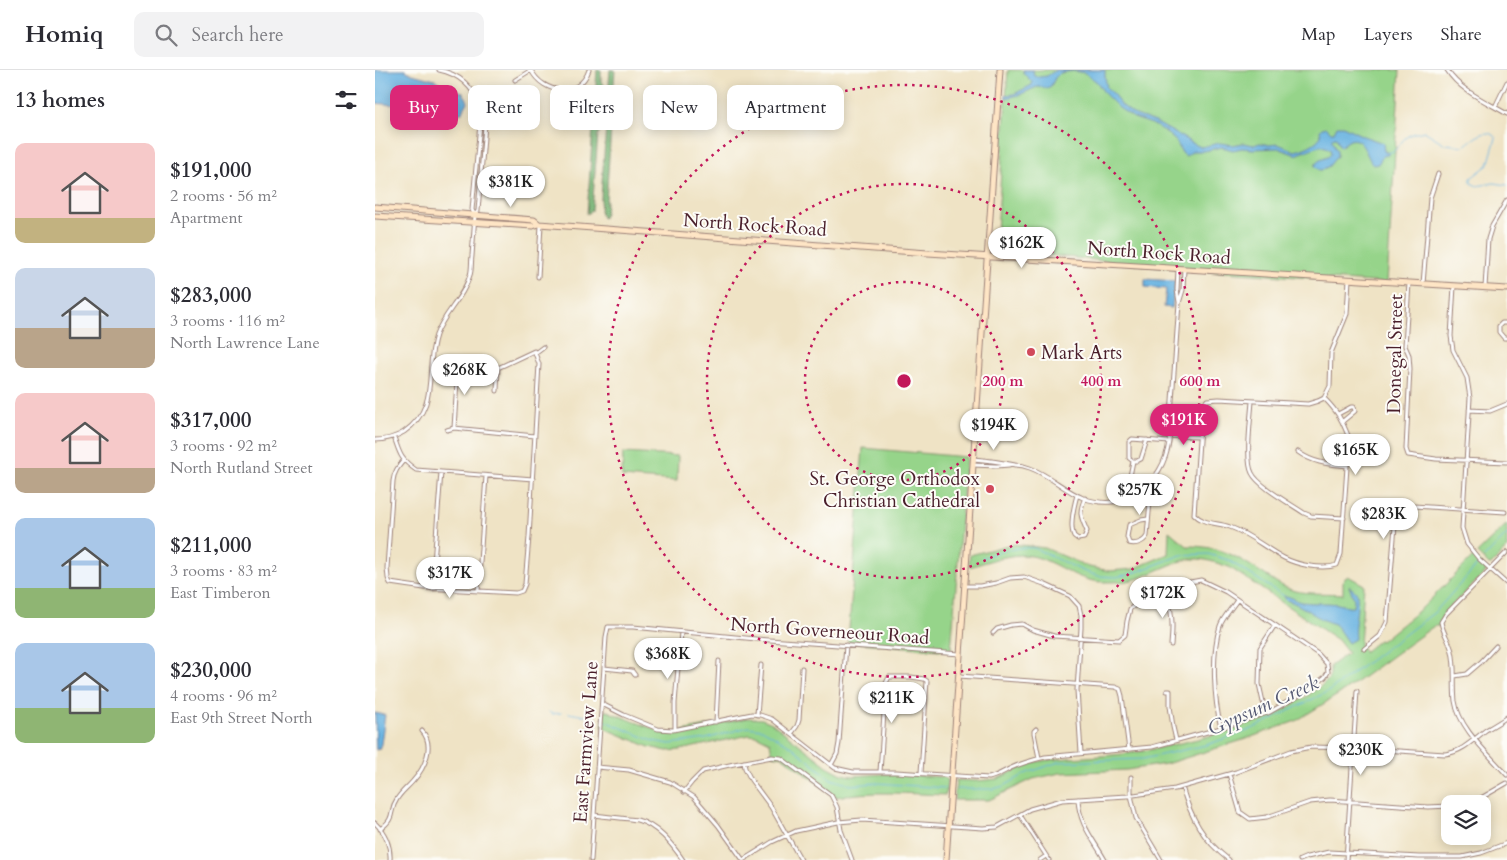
<!DOCTYPE html>
<meta charset="utf-8">
<style>
:root{--surface:#fff;--page:#f2f2f3;--text:#2b2b33;--muted:#7c7c81;--line:#e1e1e2;--accent:#db2777}
body{margin:0;font-family:Cardo,serif;background:var(--page);color:var(--text);height:100vh;display:flex;flex-direction:column;font-size:19px;white-space:nowrap}
*{box-sizing:border-box;margin:0}
p{font-size:16px;color:var(--muted)}
.icon{flex:none;width:28px;height:28px;fill:none;stroke:currentColor;stroke-width:2;stroke-linecap:round;stroke-linejoin:round}
.map{position:relative;flex:1;overflow:hidden}
.sheet{display:flex;flex-direction:column;background:var(--surface);width:375px}
.sheet>*{flex:none}
.hud{position:absolute;left:15px;top:15px;width:475px;height:45px;display:flex;gap:10px}
.controls{position:absolute;left:1066px;top:725px;display:grid;gap:10px}
.controls a{display:grid;place-items:center;width:50px;height:50px;border-radius:10px;background:var(--surface);box-shadow:0 2px 12px #0003;font-size:25px}
.price{position:absolute;translate:-50% -42px;padding:0 11px;border-radius:18px;background:#fff;color:#222;font-size:16px;line-height:32px;filter:drop-shadow(0 1px 2px #0008)}
.price::after{content:'';position:absolute;left:50%;top:30px;width:15px;height:11px;margin-left:-8px;background:inherit;clip-path:polygon(0 0,100% 0,50% 100%)}
.price.current{background:var(--accent);color:#fff}
ul{padding:0;list-style:none}
li{display:flex;align-items:center;gap:15px;height:125px;padding:0 15px}
li span{display:grid;place-items:center;flex:none;width:140px;height:100px;border-radius:10px;color:#555}
li>.icon{margin-inline-start:auto}
span .icon{width:60px;height:60px;fill:#fffc;stroke-width:1}
li b{font-size:21px}
h2{display:flex;justify-content:space-between;align-items:center;height:60px;padding:0 15px;font-size:21px}
.pill{padding:0 18px;border-radius:10px;background:var(--surface);box-shadow:0 2px 12px #0003;font-size:18px;line-height:45px}
.pill.current{background:var(--accent);color:#fff}
header{display:flex;align-items:center;gap:30px;box-sizing:border-box;height:70px;padding:0 25px;background:var(--surface);border-bottom:1px solid var(--line)}
header strong{font-size:24px}
nav{display:flex;gap:28px;margin-inline-start:auto;font-size:18px}
.search{width:350px;height:45px;background:var(--page);display:flex;align-items:center;gap:12px;box-sizing:border-box;padding:0 18px;border-radius:10px;color:var(--muted);font-size:19px}
main{display:flex;flex:1;min-height:0}
.map>svg:first-child{display:block}
.green{fill:#96d48a;stroke:#707a5a}
.forest{fill:#78b676;stroke:#616a50}
.water{fill:#69b3e1;stroke:#5a6986}
.lines{fill:none;stroke-linecap:round;stroke-linejoin:round}
.stream{stroke:#69b3e1;stroke-width:1}
.minor-casing{stroke:#9c8178;stroke-width:5}
.secondary-casing{stroke:#9c8178;stroke-width:7}
.minor{stroke:#fff;stroke-width:3}
.secondary{stroke:#fee5c5;stroke-width:5}
.ring{fill:none;stroke:#c2185b;stroke-width:2.5;stroke-dasharray:2.5 5}
.poi-dot{fill:#d1495b;stroke:#fdfcf7;stroke-width:2}
.labels{text-anchor:middle;stroke-width:4;stroke-linejoin:round;paint-order:stroke}
.street-label{font-size:19px;fill:#4a1f2b;stroke:#fdfcf7}
.poi-label{font-size:19px;fill:#4a1f2b;stroke:#fdfcf7;text-anchor:start}
.water-label{font-size:20px;font-style:italic;fill:#565a74;stroke:#fdfcf7}
.centre{fill:#c2185b;stroke:#fdfcf7;stroke-width:2.5}
.ring-label{font-size:15px;text-anchor:middle;font-weight:bold;fill:#c2185b;stroke:#fdfcf7;stroke-width:4;stroke-linejoin:round;paint-order:stroke}
</style>
<header>
<strong>Homiq</strong>
<div class="search"><svg class="icon" aria-label="search" viewBox="0 0 24 24"><circle cx="10" cy="10" r="6"/><path d="M15 15l6 6"/></svg>Search here</div>
<nav><a>Map</a><a>Layers</a><a>Share</a></nav>
</header>
<main>
<section class="sheet">
<h2>13 homes<svg class="icon" aria-label="filters" viewBox="0 0 24 24"><path d="M4 7h16M4 17h16"/><circle cx="9" cy="7" r="2"/><circle cx="15" cy="17" r="2"/></svg></h2>
<ul>
<li><span style="background:linear-gradient(#f6c9c9 75%,#c2b280 0)"><svg class="icon" aria-label="home" viewBox="0 0 24 24"><path d="M3 11l9-7 9 7M6 9v11h12V9"/></svg></span><div><b>$191,000</b><p>2 rooms · 56 m²</p><p>Apartment</p></div></li>
<li><span style="background:linear-gradient(#c9d6e8 60%,#b9a48a 0)"><svg class="icon" aria-label="home" viewBox="0 0 24 24"><path d="M3 11l9-7 9 7M6 9v11h12V9"/></svg></span><div><b>$283,000</b><p>3 rooms · 116 m²</p><p>North Lawrence Lane</p></div></li>
<li><span style="background:linear-gradient(#f6c9c9 75%,#b9a48a 0)"><svg class="icon" aria-label="home" viewBox="0 0 24 24"><path d="M3 11l9-7 9 7M6 9v11h12V9"/></svg></span><div><b>$317,000</b><p>3 rooms · 92 m²</p><p>North Rutland Street</p></div></li>
<li><span style="background:linear-gradient(#a9c7e8 70%,#8fb573 0)"><svg class="icon" aria-label="home" viewBox="0 0 24 24"><path d="M3 11l9-7 9 7M6 9v11h12V9"/></svg></span><div><b>$211,000</b><p>3 rooms · 83 m²</p><p>East Timberon</p></div></li>
<li><span style="background:linear-gradient(#a9c7e8 65%,#8fb573 0)"><svg class="icon" aria-label="home" viewBox="0 0 24 24"><path d="M3 11l9-7 9 7M6 9v11h12V9"/></svg></span><div><b>$230,000</b><p>4 rooms · 96 m²</p><p>East 9th Street North</p></div></li>
</ul>
</section>
<div class="map">
<svg width="1132" height="790" viewBox="0 0 1132 790">
<rect width="100%" height="100%" fill="#fdfcf7"/>
<filter id="ink" filterUnits="userSpaceOnUse"><feTurbulence type="fractalNoise" baseFrequency=".02" numOctaves="2"/><feDisplacementMap in="SourceGraphic" scale="10" xChannelSelector="R" yChannelSelector="G"/><feConvolveMatrix kernelMatrix="1 2 1 2 8 2 1 2 1" color-interpolation-filters="sRGB"/></filter>
<filter id="wash" filterUnits="userSpaceOnUse"><feTurbulence type="fractalNoise" baseFrequency=".0096" numOctaves="4" result="noise"/><feDisplacementMap in="SourceGraphic" scale="20" xChannelSelector="R" yChannelSelector="G"/><feGaussianBlur stdDeviation="1.12" result="paint"/><feColorMatrix in="noise" values="0 0 0 0 0 0 0 0 0 0 0 0 0 0 0 0 0 1.4 0 .05"/><feComposite in="paint" operator="in"/></filter>
<g filter="url(#wash)">
<rect width="100%" height="100%" fill="#efe3c5"/>
<path class="green" d="M 633,0 L 1025,0 L 1012,213 L 819,200 L 623,180 L 621,176 Z
M 488,378 L 591,387 L 576,581 L 473,572 Z
M 248,383 L 303,386 L 302,411 L 247,407 Z
M 1132,454 L 1132,478 L 1116,495 L 1114,495 L 1102,483 Z
M 794,461 L 812,476 C 847,476 861,486 890,505 C 900,511 910,519 921,521 C 932,524 955,523 968,524 L 968,510 L 973,506 L 989,515 L 985,575 L 989,582 L 1004,570 L 1006,571 L 1047,538 L 1099,486 L 1111,499 L 1111,502 L 1069,543 L 1066,549 L 1064,556 L 1059,556 L 969,621 L 921,651 L 868,670 L 791,694 L 752,700 L 685,703 L 658,709 L 614,730 L 579,730 L 581,710 L 601,711 L 622,709 L 637,702 L 661,692 L 673,690 C 698,687 723,687 748,684 C 766,682 783,678 801,674 C 851,663 914,645 953,610 L 955,605 L 955,596 L 973,583 L 963,570 L 854,497 C 844,494 835,490 824,489 C 799,488 776,507 752,511 C 744,512 736,512 729,512 C 703,512 685,494 661,487 C 639,481 616,491 594,497 L 595,485 L 637,474 L 670,478 L 714,497 L 735,501 L 758,499 L 793,484 Z
M 229,641 L 232,641 L 289,663 L 297,663 L 373,648 L 387,649 L 397,653 L 452,696 L 467,704 L 477,706 L 510,704 L 569,707 L 572,710 L 571,725 C 535,724 496,720 461,727 L 408,687 L 397,685 L 395,672 L 383,666 L 374,665 L 305,680 L 292,681 L 274,677 L 227,657 Z"/>
<path class="forest" d="M 222,0 L 226,0 L 226,12 L 230,16 L 227,60 L 223,64 L 217,141 L 212,144 Z
M 235,0 L 240,0 L 230,146 L 227,148 L 225,141 Z"/>
<path class="water" d="M 0,0 L 30,0 L 37,4 L 60,10 L 73,17 L 87,22 L 91,27 L 93,32 L 88,41 L 84,44 C 71,44 60,34 47,32 C 40,31 34,35 28,35 C 19,35 9,34 0,33 Z
M 648,0 L 658,0 L 659,6 L 664,7 L 672,6 L 681,0 L 730,0 L 730,6 L 732,18 L 738,23 L 744,33 L 758,44 L 780,52 L 821,75 L 826,77 L 845,73 L 858,75 L 868,73 L 879,75 L 885,73 L 894,75 L 903,74 L 920,81 C 929,79 941,74 946,66 L 945,61 L 947,58 L 951,57 L 956,62 L 959,62 L 962,56 L 968,56 L 988,66 L 1008,73 L 1009,81 L 1013,82 L 1013,85 L 1008,86 L 1003,94 L 998,95 C 992,88 988,66 975,70 C 971,72 967,76 965,77 L 961,67 L 957,68 L 957,70 L 962,81 L 962,86 L 954,96 L 947,100 L 944,100 L 940,96 C 942,88 952,90 956,84 L 955,79 L 946,75 L 921,85 L 903,78 L 878,79 L 867,78 L 858,80 L 847,77 L 829,81 L 818,81 L 811,86 L 807,83 L 801,71 L 789,61 L 777,54 L 759,48 L 744,38 L 730,24 L 722,12 L 710,3 L 698,1 L 685,3 L 680,8 L 676,16 L 672,18 L 662,17 L 644,25 L 631,28 L 630,25 L 639,24 L 657,15 L 657,12 L 649,4 Z
M 770,209 L 800,211 L 797,238 L 789,237 L 791,219 L 770,217 Z
M 974,516 L 982,523 C 984,539 978,553 980,569 L 973,573 L 960,554 C 942,550 929,535 911,530 L 909,526 C 916,526 921,531 927,532 C 939,534 951,532 963,534 C 969,535 972,538 978,537 L 979,529 Z
M 0,643 L 10,645 L 6,674 L 4,679 L 1,680 Z"/>
<g class="lines">
<path class="stream" d="M 1011,83 C 1024,83 1024,71 1033,66 C 1037,63 1043,63 1049,61 L 1070,74 L 1089,76 C 1098,69 1112,56 1121,68 L 1113,95 L 1096,108 L 1096,113 L 1102,116 L 1119,113 L 1132,115
M 607,488 L 626,481 L 644,478 L 659,478 L 708,501 L 723,506 L 741,507 L 759,503 L 806,485 L 833,484 L 853,490 L 909,526
M 1109,488 L 1132,464
M 174,642 L 177,644 L 186,643
M 194,643 L 221,648
M 230,651 L 278,671 L 295,674 L 331,669 L 373,657 L 387,659 L 416,676 L 456,709 L 476,715 L 502,713 L 570,718
M 582,719 L 618,719 L 629,716 L 652,703 L 684,692 L 768,689 L 831,675 L 875,660 L 954,621 L 1060,542 L 1104,493"/>
</g>
</g>
<g filter="url(#ink)">
<g class="lines">
<g class="minor-casing">
<path id="minor" d="M 64,0 C 84,4 98,17 105,36 C 107,42 106,49 110,55 L 103,141 L 100,145
M 156,0 C 168,24 204,29 214,0
M 1072,0 C 1085,21 1112,32 1132,44
M 140,10 L 156,0
M 1120,37 L 1132,12
M 803,199 L 802,220 L 804,232
M 163,207 L 166,155
M 1034,213 L 1030,276 L 1034,285 L 1035,299 L 1031,379 L 1033,385 L 1061,389 L 1132,392
M 1048,214 L 1055,128 L 1063,104
M 1079,216 L 1076,266 L 1078,280 L 1092,308 L 1095,328 L 1087,458 L 1092,474 L 1104,489 L 1132,514
M 1110,218 L 1113,169 L 1117,156 L 1132,130
M 1132,253 L 1127,253 L 1124,256 L 1124,262 L 1129,268 L 1132,268
M 56,294 L 110,298 L 125,297 L 159,281 L 160,283
M 122,321 L 123,297
M 949,328 C 963,342 967,350 974,368 L 966,484 L 962,495 C 947,500 923,495 909,488 C 890,478 875,464 855,457 C 842,452 829,455 819,444 L 826,342 L 829,334 L 832,330 L 844,329 L 933,334 L 943,331 Z
M 949,328 L 955,316 L 956,283 L 972,244 L 974,209
M 877,331 C 876,347 870,390 877,403 C 883,416 916,434 929,443 L 936,446 L 969,448
M 1094,340 L 1115,341 L 1132,334
M 963,344 L 976,337 L 979,337 L 980,341 L 968,351
M 79,358 L 160,366
M 79,358 L 83,296
M 72,360 L 79,358
M 795,366 L 824,367
M 19,367 C 25,384 25,389 41,400 L 158,409
M 0,370 C 9,370 21,367 29,362 C 66,336 49,300 61,265 C 69,243 89,227 95,205 C 97,200 96,192 97,186 C 98,172 99,158 100,145 L 97,140 L 105,54 L 107,51
M 772,370 L 766,389 L 762,391 L 758,391 L 754,388 L 754,372 L 757,369 L 794,372
M 923,382 C 938,393 954,394 972,396
M 598,389 C 613,390 626,392 640,395 C 645,395 650,396 655,398 C 674,405 689,420 708,428 C 751,444 788,413 794,372 L 804,233 L 808,220 L 809,199
M 29,390 C 23,397 19,402 18,411 L 12,498 L 13,508 L 15,513 L 49,518 L 141,523 L 147,521 L 150,514 L 154,467 L 164,294 L 160,283 L 168,277
M 758,391 L 755,406 L 764,422
M 598,395 L 622,396 L 634,395
M 769,419 L 775,431 L 772,466 C 769,472 761,475 754,473 L 752,467 L 754,455 L 766,450 L 773,449
M 702,425 C 699,436 694,456 699,466 L 703,469 L 709,468 L 712,461 C 706,447 703,443 710,428
M 1132,482 L 1071,544 L 1066,552 C 1068,563 1074,570 1077,581 C 1081,597 1078,614 1080,631 C 1084,659 1114,684 1132,705
M 590,516 L 605,516 L 621,513 L 635,508 L 649,507 L 669,514 L 695,526 L 704,536 L 706,545 L 706,558 L 702,620 L 706,683
M 57,519 L 66,402
M 103,521 L 111,406
M 789,521 C 798,538 798,556 796,575
M 989,579 L 1005,566 L 1012,552 L 1021,444 L 1027,439 L 1039,436 L 1130,442
M 229,598 L 257,601 L 260,605
M 584,606 L 740,617 L 745,619 L 747,626 L 754,680
M 1080,606 L 1092,604 L 1106,592 L 1121,576
M 792,621 L 795,621 L 795,636 L 798,657 L 801,670
M 227,634 L 249,645 L 283,659 L 298,660 L 377,644 L 385,645 L 397,649 L 460,698 L 478,702 L 521,702 L 614,708 C 622,706 628,702 636,698 C 647,693 658,690 670,687 L 777,677 L 836,661 L 895,642 L 935,619 L 950,607 L 953,602 L 952,594 L 943,584 L 851,522 L 826,510 L 810,513 L 766,530 L 755,539 L 752,551 L 750,565 L 744,570 L 679,566 L 658,560 L 647,554 L 636,555 L 622,559 L 618,563
M 893,643 L 888,632 L 884,614 L 885,578 L 900,555
M 382,645 L 386,595
M 341,652 L 344,591
M 846,658 C 839,630 836,584 845,556 C 848,547 857,538 862,530
M 300,659 L 300,633 L 306,562
M 661,659 L 659,661 L 659,663 L 664,688
M 416,664 L 422,656 L 424,650 L 427,598
M 369,692 L 370,698 L 376,710 L 396,737 L 426,790
M 456,695 L 462,684 L 464,673 L 471,575
M 222,697 L 254,700 L 295,712 L 319,727 L 343,755 L 368,790
M 505,702 L 511,613 L 514,607 L 536,607 L 549,609 L 552,611 L 546,703
M 854,704 L 865,742 L 875,749 L 892,747 L 935,732 L 955,730 L 1053,737 L 1075,736
M 756,707 L 756,725 L 761,748 L 786,790
M 807,717 C 816,748 828,770 854,790
M 309,722 L 317,712 L 328,701 L 359,694 L 397,687 L 406,688 L 456,725 L 462,737 L 466,760 L 477,790
M 703,729 C 704,754 718,769 730,790
M 1089,734 L 1106,728 L 1132,713
M 219,745 C 233,747 248,748 262,750 C 282,755 297,774 308,790
M 645,745 L 674,790
M 0,753 C 10,762 16,776 15,790
M 5,759 C 22,747 13,742 22,729 C 26,722 33,717 38,711 C 50,698 60,675 47,661
M 216,790 L 231,567 L 233,557 L 258,557 L 381,569 L 585,584
M 368,790 L 397,772 L 421,761 L 463,752 L 487,750 L 608,758 L 622,757 L 655,739 L 687,730 L 752,726 L 800,719 L 861,702 L 916,681 L 936,677 L 978,678 L 1070,684 C 1087,682 1098,670 1111,660 C 1118,656 1125,652 1132,647
M 665,790 L 671,786
M 925,790 L 932,787 L 954,782 L 1044,787 L 1087,787 L 1106,783 L 1132,773
M 971,790 L 982,621"/>
</g>
<g class="secondary-casing">
<path id="secondary" d="M 0,137 L 159,150 L 164,154
M 0,146 L 158,156 L 164,154 L 553,183 L 1132,219
M 571,790 L 625,0"/>
</g>
<use href="#minor" class="minor"/>
<use href="#secondary" class="secondary"/>
</g>
</g>
<g class="ring">
<circle cx="529" cy="311" r="99"/>
<circle cx="529" cy="311" r="197"/>
<circle cx="529" cy="311" r="296"/>
</g>
<g class="poi-dot">
<circle cx="656" cy="282" r="5"/>
<circle cx="615" cy="419" r="5"/>
</g>
<g class="labels">
<g class="street-label">
<text transform="translate(380 154) rotate(4)" y="7">North Rock Road</text>
<text transform="translate(784 182) rotate(4)" y="7">North Rock Road</text>
<text transform="translate(1019 284) rotate(-89)" y="7">Donegal Street</text>
<text transform="translate(455 560) rotate(4)" y="7">North Governeour Road</text>
<text transform="translate(210 672) rotate(-86)" y="7">East Farmview Lane</text>
</g>
<g class="poi-label">
<text x="666" y="289">Mark Arts</text>
<text x="605" y="415" text-anchor="end">St. George Orthodox<tspan x="605" dy="22">Christian Cathedral</tspan></text>
</g>
<g class="water-label">
<text transform="translate(888 635) rotate(-24)" y="7">Gypsum Creek</text>
</g>
</g>
<circle cx="529" cy="311" r="8" class="centre"/>
<g class="ring-label">
<text x="628" y="316">200 m</text>
<text x="726" y="316">400 m</text>
<text x="825" y="316">600 m</text>
</g>
</svg>
<div class="controls">
<a><svg class="icon" aria-label="layers" viewBox="0 0 24 24"><path d="M12 4l9 5-9 5-9-5zM3 14l9 5 9-5"/></svg></a>
</div>
<b class="price" style="left:136px;top:138px">$381K</b>
<b class="price" style="left:647px;top:199px">$162K</b>
<b class="price" style="left:90px;top:326px">$268K</b>
<b class="price current" style="left:809px;top:376px">$191K</b>
<b class="price" style="left:619px;top:381px">$194K</b>
<b class="price" style="left:981px;top:406px">$165K</b>
<b class="price" style="left:765px;top:446px">$257K</b>
<b class="price" style="left:1009px;top:470px">$283K</b>
<b class="price" style="left:75px;top:529px">$317K</b>
<b class="price" style="left:788px;top:549px">$172K</b>
<b class="price" style="left:293px;top:610px">$368K</b>
<b class="price" style="left:517px;top:654px">$211K</b>
<b class="price" style="left:986px;top:706px">$230K</b>
<div class="hud">
<a class="pill current">Buy</a>
<a class="pill">Rent</a>
<a class="pill">Filters</a>
<a class="pill">New</a>
<a class="pill">Apartment</a>
</div>
</div>
</main>
